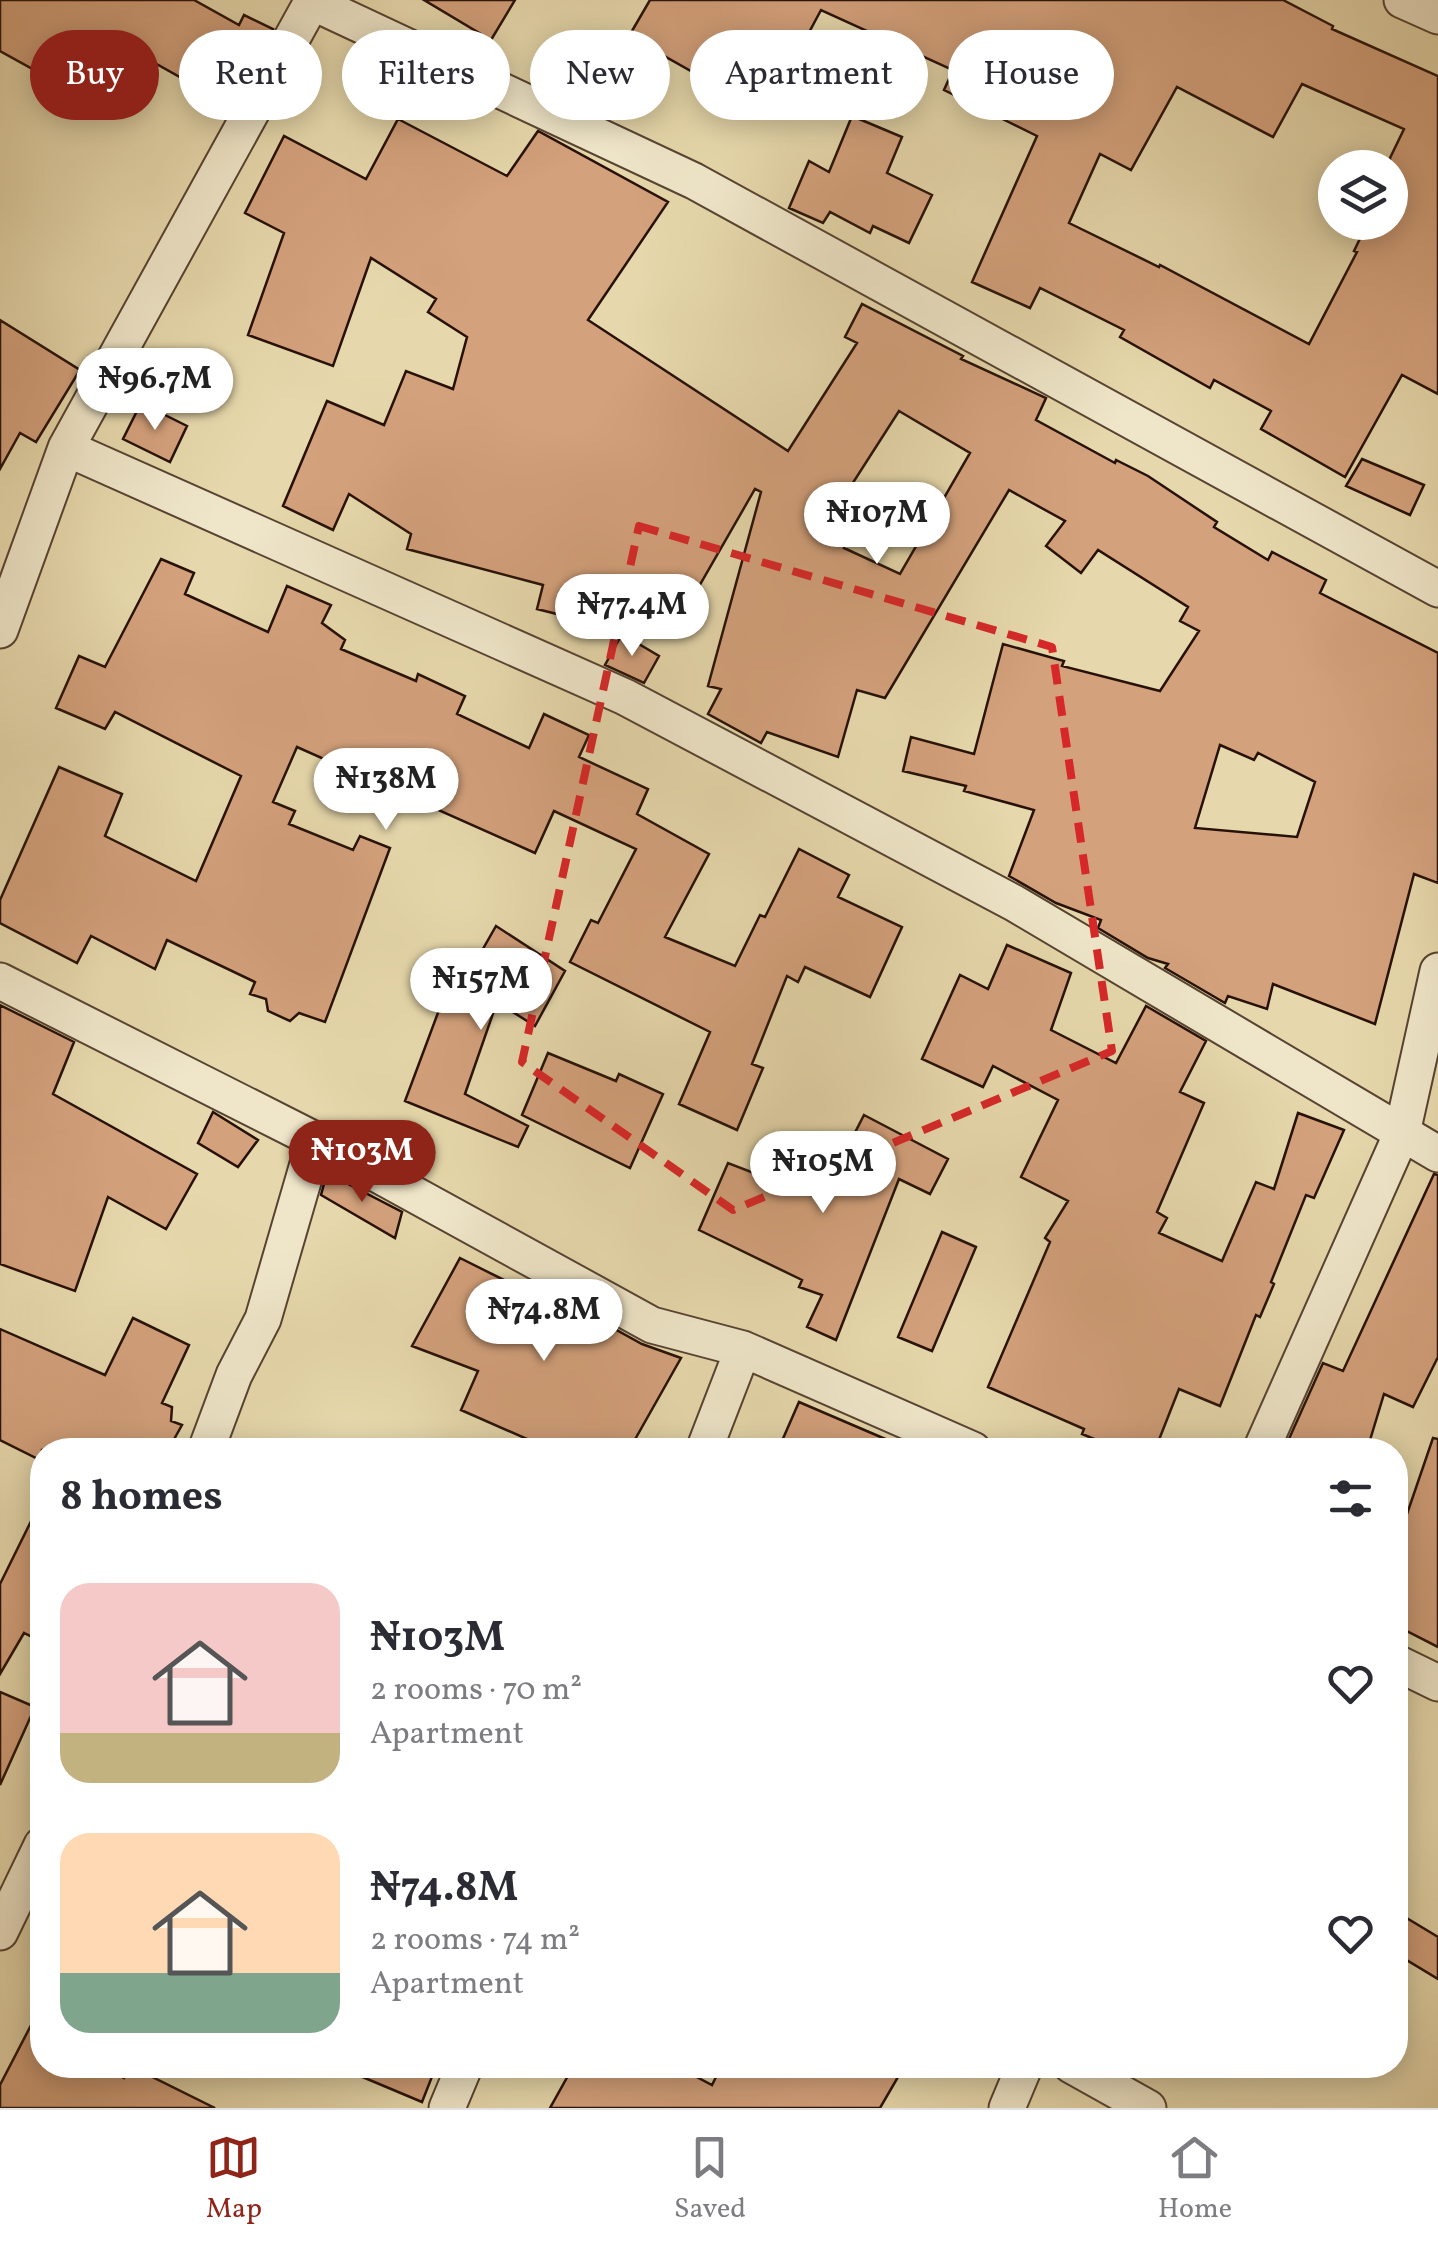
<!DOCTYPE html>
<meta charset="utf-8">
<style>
:root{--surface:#fff;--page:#f2f2f3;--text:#2b2b33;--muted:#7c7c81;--line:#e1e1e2;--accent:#8f2418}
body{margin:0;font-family:Vollkorn,serif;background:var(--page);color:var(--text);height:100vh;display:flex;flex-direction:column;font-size:38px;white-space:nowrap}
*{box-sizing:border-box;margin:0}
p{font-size:32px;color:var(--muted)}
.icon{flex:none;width:55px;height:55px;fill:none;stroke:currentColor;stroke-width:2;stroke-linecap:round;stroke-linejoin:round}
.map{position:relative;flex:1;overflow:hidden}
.details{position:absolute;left:30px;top:1438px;width:1378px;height:640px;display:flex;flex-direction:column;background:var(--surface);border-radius:40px;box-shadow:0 5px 25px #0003}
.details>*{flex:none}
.top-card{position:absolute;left:30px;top:30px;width:1380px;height:90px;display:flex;gap:20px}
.tools{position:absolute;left:1318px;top:150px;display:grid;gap:20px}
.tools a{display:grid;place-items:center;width:90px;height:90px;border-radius:50%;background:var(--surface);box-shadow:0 5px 25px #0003;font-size:50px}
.price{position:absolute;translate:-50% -85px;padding:0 22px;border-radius:35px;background:#fff;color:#222;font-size:32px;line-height:65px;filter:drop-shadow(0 2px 5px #0008)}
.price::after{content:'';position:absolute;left:50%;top:60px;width:30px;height:22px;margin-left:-15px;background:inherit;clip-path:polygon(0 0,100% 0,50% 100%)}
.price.selected{background:var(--accent);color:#fff}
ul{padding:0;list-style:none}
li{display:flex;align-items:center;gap:30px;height:250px;padding:0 30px}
li span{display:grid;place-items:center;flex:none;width:280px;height:200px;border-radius:30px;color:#555}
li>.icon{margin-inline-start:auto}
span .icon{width:120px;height:120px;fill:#fffc;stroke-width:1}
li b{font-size:42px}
h2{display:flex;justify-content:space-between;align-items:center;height:120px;padding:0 30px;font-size:42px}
.pill{padding:0 35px;border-radius:45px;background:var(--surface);box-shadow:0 5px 25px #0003;font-size:35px;line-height:90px}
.pill.selected{background:var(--accent);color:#fff}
.tabs{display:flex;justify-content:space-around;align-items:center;height:140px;border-top:2px solid var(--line);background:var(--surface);font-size:28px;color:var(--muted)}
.tabs a{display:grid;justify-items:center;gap:5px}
.tabs .selected{color:var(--accent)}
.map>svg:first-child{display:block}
.building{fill:#d3a17c;stroke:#271108;stroke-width:2.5;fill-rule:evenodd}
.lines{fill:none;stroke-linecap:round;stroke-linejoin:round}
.minor-casing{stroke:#574331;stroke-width:39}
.minor{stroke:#efe6c9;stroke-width:35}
.marked{fill:none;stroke:#d62828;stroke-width:8;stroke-dasharray:20 12;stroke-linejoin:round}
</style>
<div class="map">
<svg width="1438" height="2108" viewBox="0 0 1438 2108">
<rect width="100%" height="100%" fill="#e6d8ac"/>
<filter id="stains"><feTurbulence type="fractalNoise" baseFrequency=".002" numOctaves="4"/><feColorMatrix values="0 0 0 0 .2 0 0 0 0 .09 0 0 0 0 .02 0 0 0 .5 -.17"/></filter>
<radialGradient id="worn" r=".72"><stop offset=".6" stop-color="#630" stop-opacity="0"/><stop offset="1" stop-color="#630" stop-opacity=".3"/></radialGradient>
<path class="building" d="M 0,0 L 194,0 L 239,25 L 244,15 L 273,29 L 236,96 L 191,74 L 187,81 L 126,47 L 94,103 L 0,51 Z
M 424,0 L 515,0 L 491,40 Z
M 650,0 L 1283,0 L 1333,26 L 1332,29 L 1438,76 L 1438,394 L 1402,375 L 1345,477 L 1261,429 L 1271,411 L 1214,380 L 1210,388 L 1120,337 L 1124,330 L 1040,288 L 1030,308 L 972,282 L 1037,136 L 944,90 L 953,70 L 821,10 L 791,66 L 730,36 L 705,79 L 629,36 ZM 1302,84 L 1404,129 L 1390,158 L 1390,222 L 1368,222 L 1354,251 L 1357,252 L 1309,344 L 1160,265 L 1159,267 L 1069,223 L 1100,154 L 1131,170 L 1177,87 L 1273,137 Z
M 852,116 L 902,137 L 887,173 L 932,195 L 909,243 L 873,226 L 870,233 L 830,212 L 823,223 L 789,208 L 809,161 L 829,172 Z
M 398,119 L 507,176 L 538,131 L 668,202 L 588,320 L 788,451 L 857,343 L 845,337 L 862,304 L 963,356 L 961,359 L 1046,398 L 1036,420 L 1115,463 L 1116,460 L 1148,476 L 1217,522 L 1214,527 L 1268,560 L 1272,552 L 1326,580 L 1320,593 L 1438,653 L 1438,883 L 1414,874 L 1375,1024 L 1273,984 L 1267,1009 L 1228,996 L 1225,1003 L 1165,968 L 1168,964 L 1148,958 L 1098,928 L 1101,920 L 1056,903 L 1009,876 L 1034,810 L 964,791 L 966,786 L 903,771 L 911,737 L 974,754 L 1003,644 L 1064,661 L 1062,666 L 1160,691 L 1199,631 L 1180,621 L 1188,607 L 1098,550 L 1081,573 L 1046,546 L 1065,521 L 1009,490 L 885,698 L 857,690 L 838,757 L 767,732 L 761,743 L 708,714 L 721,689 L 708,686 L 761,492 L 755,489 L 694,595 L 625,578 L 613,628 L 537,609 L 543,585 L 407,549 L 411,534 L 349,494 L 333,530 L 283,506 L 327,401 L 384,425 L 406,371 L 453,389 L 467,337 L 428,312 L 436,299 L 371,258 L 333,366 L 248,335 L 284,233 L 245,213 L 284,136 L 366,179 ZM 899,411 L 970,453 L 900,574 L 844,548 L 847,540 L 822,531 ZM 1220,745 L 1254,760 L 1258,753 L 1315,782 L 1297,837 L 1195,828 Z
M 0,320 L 80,370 L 36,442 L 20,433 L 0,469 Z
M 141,403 L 187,426 L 170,462 L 123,439 Z
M 1362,459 L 1424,485 L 1410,515 L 1346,486 Z
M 161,559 L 194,573 L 185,594 L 268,632 L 287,586 L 331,605 L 322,623 L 345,640 L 341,649 L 416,681 L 418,674 L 465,696 L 457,714 L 529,748 L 544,714 L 589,735 L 579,757 L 648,789 L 637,814 L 709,854 L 665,937 L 735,966 L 760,915 L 765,917 L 799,849 L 849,875 L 838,897 L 902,927 L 870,997 L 805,967 L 798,982 L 787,976 L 752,1064 L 763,1068 L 737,1130 L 679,1104 L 710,1032 L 570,962 L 591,920 L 598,923 L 636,849 L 554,811 L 535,853 L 297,747 L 273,802 L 295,811 L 289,824 L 353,850 L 360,836 L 390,848 L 325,1022 L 299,1013 L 290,1021 L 268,1011 L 266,999 L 250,994 L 255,982 L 167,940 L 155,969 L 91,936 L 77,963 L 0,923 L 0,900 L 59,767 L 122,794 L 105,836 L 196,881 L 241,776 L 115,712 L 105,729 L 56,708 L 79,656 L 105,667 Z
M 622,634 L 659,656 L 644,683 L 605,665 Z
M 496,926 L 565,971 L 535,1026 L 497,1002 L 465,1094 L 528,1126 L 518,1147 L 405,1101 L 442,1002 L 451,1005 Z
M 1007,945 L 1071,973 L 1051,1030 L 1116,1063 L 1146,1006 L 1206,1041 L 1180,1092 L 1204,1103 L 1157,1212 L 1167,1218 L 1159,1233 L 1222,1261 L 1256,1182 L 1274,1189 L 1298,1113 L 1344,1130 L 1314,1198 L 1306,1195 L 1271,1282 L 1274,1284 L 1260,1317 L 1256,1315 L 1220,1406 L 1179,1389 L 1155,1450 L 1121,1450 L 1082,1434 L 1084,1429 L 988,1387 L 1050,1242 L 1045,1238 L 1068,1201 L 1021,1177 L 1058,1100 L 993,1066 L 983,1087 L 922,1059 L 960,975 L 988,989 Z
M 0,1005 L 74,1042 L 53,1094 L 197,1174 L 166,1229 L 108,1197 L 75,1291 L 0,1264 Z
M 548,1053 L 616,1081 L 619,1074 L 663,1094 L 630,1168 L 522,1115 Z
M 213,1112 L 258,1140 L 238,1167 L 198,1143 Z
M 864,1115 L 948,1159 L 930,1194 L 899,1179 L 836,1340 L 807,1327 L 822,1295 L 799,1287 L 802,1280 L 699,1230 L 728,1163 L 821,1199 Z
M 327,1173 L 402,1212 L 395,1238 L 321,1195 Z
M 1434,1174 L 1438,1175 L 1438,1357 L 1413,1407 L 1384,1394 L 1367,1450 L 1284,1450 L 1323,1363 L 1343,1371 Z
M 942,1232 L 976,1247 L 932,1351 L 898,1337 Z
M 460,1258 L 532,1294 L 537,1286 L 642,1344 L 681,1358 L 629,1450 L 552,1450 L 461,1410 L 478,1371 L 412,1346 Z
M 133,1318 L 189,1345 L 162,1403 L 172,1407 L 171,1421 L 182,1425 L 168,1450 L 42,1450 L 42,1461 L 0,1440 L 0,1329 L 105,1375 Z
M 799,1402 L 911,1450 L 778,1450 Z
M 1433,1438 L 1438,1439 L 1438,1647 L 1395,1625 L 1395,1549 Z
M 42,1499 L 42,1642 L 24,1633 L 0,1674 L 0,1584 Z
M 0,1692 L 35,1707 L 0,1785 Z
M 1395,1911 L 1438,1937 L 1438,1979 L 1395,1953 Z
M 42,2004 L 42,2065 L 99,2065 L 124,2078 L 130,2066 L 215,2108 L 0,2108 L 0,2085 Z
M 334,2065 L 409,2065 L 433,2074 L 422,2102 Z
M 574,2065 L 674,2065 L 712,2085 L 722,2065 L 905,2065 L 880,2108 L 550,2108 Z"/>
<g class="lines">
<g class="minor-casing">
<path id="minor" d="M 1402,0 L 1438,16
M 312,2 L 694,181 L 1438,589
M 66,448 L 625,697 L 1014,903 L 1438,1154
M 0,630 L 66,448 L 313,0
M 0,981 L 315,1140 L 652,1325 L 743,1349 L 973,1450
M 206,1450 L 234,1375 L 263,1319 L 315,1140
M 704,1450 L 743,1349
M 1261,1450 L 1402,1133 L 1438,971
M 1395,1662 L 1438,1683
M 0,1932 L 42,1845
M 1071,2065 L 1148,2108
M 447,2108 L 465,2065
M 1007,2108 L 1025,2065"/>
</g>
<use href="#minor" class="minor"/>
</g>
<path class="marked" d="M 639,526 L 1052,647 L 1112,1051 L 733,1210 L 522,1062 Z"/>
<rect width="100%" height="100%" filter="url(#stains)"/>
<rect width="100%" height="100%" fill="url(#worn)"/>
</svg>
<div class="tools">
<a><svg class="icon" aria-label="layers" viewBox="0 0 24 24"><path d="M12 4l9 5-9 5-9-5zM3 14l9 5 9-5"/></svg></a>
</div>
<b class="price" style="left:155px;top:433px">₦96.7M</b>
<b class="price" style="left:877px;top:567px">₦107M</b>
<b class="price" style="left:632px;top:659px">₦77.4M</b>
<b class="price" style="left:386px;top:833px">₦138M</b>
<b class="price" style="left:481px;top:1033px">₦157M</b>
<b class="price selected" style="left:362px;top:1205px">₦103M</b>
<b class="price" style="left:823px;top:1216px">₦105M</b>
<b class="price" style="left:544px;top:1364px">₦74.8M</b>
<div class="top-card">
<a class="pill selected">Buy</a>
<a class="pill">Rent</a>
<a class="pill">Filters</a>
<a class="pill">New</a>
<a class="pill">Apartment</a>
<a class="pill">House</a>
</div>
<section class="details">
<h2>8 homes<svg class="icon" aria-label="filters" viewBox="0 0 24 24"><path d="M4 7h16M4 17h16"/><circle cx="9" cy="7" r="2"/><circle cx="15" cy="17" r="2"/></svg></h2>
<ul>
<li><span style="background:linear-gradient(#f6c9c9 75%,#c2b280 0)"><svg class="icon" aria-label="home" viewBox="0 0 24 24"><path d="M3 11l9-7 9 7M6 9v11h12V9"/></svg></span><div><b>₦103M</b><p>2 rooms · 70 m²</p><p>Apartment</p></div><svg class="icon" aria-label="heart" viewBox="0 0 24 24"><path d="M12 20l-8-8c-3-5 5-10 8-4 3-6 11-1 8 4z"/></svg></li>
<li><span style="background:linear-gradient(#ffd9b3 70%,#7fa58c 0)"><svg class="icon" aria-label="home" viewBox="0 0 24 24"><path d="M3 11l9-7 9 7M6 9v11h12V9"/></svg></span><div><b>₦74.8M</b><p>2 rooms · 74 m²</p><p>Apartment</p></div><svg class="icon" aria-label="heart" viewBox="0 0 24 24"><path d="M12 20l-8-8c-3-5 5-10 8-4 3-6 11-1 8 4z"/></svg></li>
</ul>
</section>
</div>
<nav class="tabs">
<a class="selected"><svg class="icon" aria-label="map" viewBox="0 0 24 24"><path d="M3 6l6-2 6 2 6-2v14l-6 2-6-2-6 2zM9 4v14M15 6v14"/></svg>Map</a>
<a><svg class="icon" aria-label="saved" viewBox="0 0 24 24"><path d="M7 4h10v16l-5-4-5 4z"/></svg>Saved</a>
<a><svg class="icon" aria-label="home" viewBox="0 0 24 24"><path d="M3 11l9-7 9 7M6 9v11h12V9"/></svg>Home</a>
</nav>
